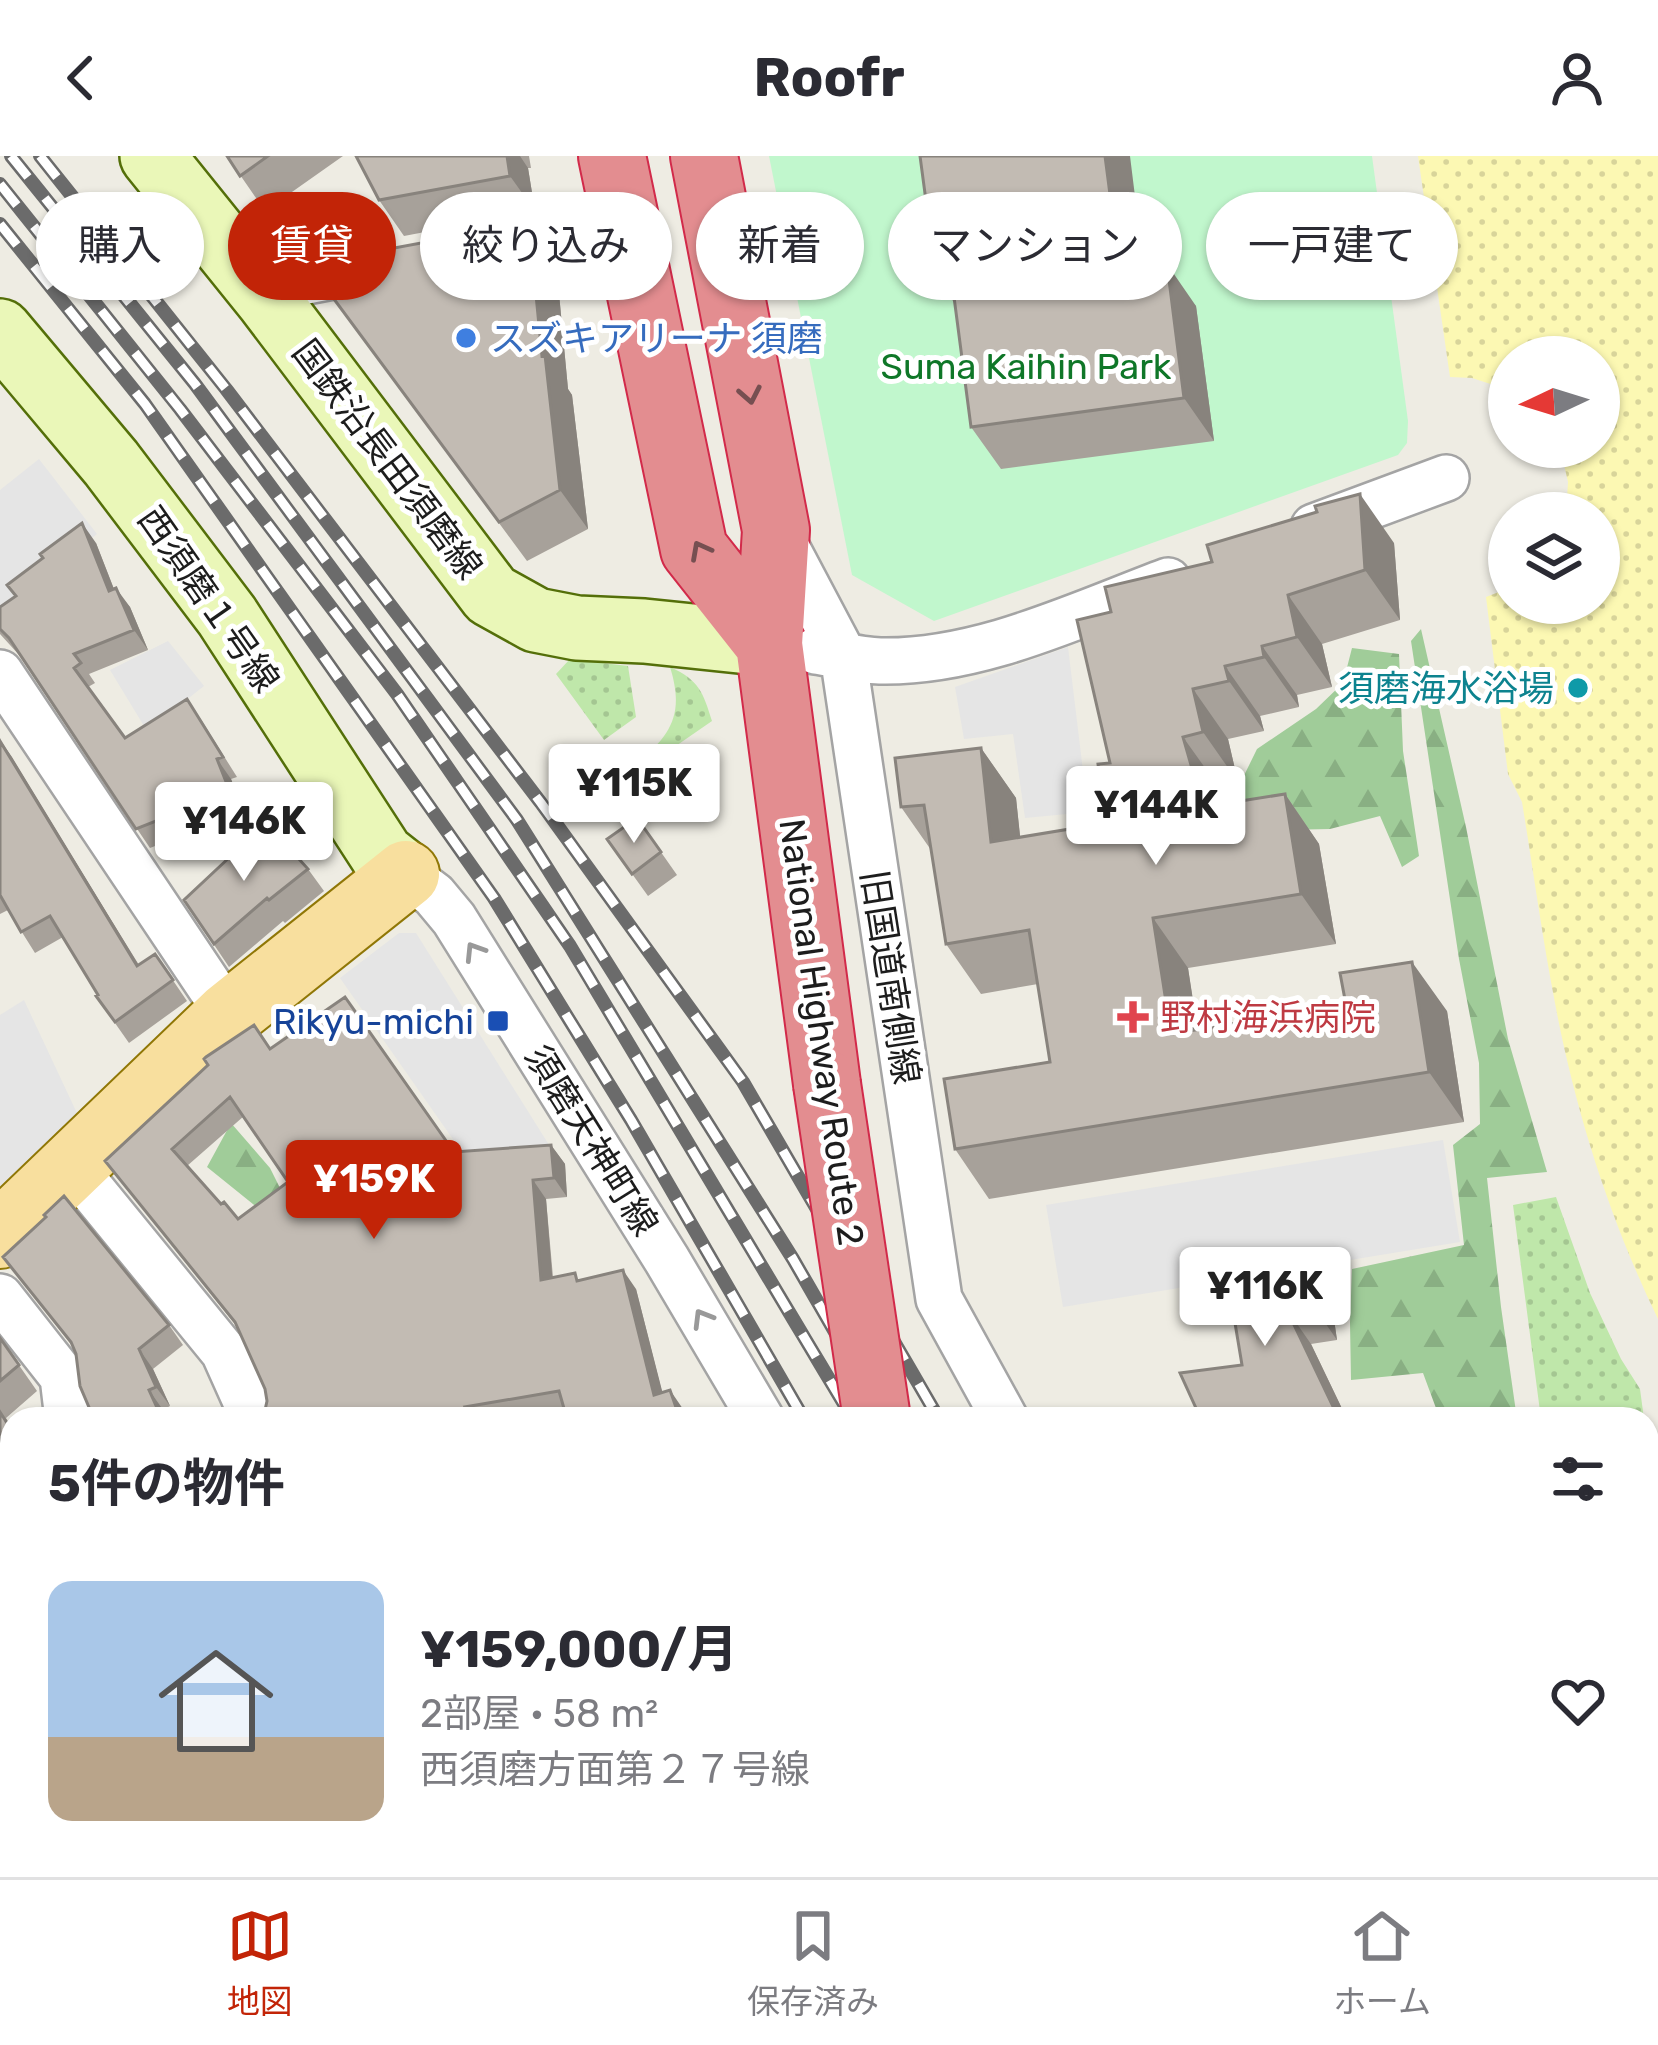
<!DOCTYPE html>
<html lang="ja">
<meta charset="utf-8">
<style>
:root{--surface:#fff;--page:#f7f7f7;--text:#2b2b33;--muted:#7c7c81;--line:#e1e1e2;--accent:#c22407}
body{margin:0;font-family:Rubik,"Noto Sans JP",sans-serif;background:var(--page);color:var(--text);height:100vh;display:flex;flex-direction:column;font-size:45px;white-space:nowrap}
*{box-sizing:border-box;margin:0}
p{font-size:39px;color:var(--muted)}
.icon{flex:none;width:66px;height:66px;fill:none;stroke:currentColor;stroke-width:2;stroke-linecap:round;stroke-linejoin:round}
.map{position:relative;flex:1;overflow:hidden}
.panel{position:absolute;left:0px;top:1251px;width:1659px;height:471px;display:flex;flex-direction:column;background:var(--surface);border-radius:36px 36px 0 0;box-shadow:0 3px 9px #0004}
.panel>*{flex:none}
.top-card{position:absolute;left:36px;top:36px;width:1587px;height:108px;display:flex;gap:24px}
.needle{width:78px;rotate:266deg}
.buttons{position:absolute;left:1488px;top:180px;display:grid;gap:24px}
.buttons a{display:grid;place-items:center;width:132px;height:132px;border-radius:50%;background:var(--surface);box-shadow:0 3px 9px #0004;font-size:60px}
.price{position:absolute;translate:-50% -102px;padding:0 27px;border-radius:12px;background:#fff;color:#222;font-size:39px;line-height:78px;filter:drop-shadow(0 3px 6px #0008)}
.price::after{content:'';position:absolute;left:50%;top:72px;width:36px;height:27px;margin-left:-18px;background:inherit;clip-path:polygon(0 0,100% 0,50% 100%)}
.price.current{background:var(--accent);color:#fff}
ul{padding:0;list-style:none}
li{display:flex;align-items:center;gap:36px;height:300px;padding:0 48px}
li span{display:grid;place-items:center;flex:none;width:336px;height:240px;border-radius:24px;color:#555}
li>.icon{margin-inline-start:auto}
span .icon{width:144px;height:144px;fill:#fffc;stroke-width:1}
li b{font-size:51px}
h2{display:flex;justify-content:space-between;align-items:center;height:144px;padding:0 48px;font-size:51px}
.chip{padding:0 42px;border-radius:54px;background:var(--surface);box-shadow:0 3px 9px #0004;font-size:42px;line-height:108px}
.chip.current{background:var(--accent);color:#fff}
header{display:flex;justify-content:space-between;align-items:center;height:156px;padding:0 48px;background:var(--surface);font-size:54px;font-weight:700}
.menu{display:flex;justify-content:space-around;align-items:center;height:168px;border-top:3px solid var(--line);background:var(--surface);font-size:33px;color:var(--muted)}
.menu a{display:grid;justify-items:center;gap:6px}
.menu .current{color:var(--accent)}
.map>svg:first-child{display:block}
.grass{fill:url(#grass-dots)}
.forest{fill:url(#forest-firs)}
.sand{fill:url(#sand-dots)}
.park{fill:#c1f7cd}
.parking{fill:#e5e5e5}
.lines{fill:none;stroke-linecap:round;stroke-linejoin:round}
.street-casing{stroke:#a4a4a4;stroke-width:50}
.secondary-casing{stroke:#546f09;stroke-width:68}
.primary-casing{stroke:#907706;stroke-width:70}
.highway-casing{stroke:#d22a4a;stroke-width:70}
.street{stroke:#fff;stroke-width:45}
.secondary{stroke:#eaf7b8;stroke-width:63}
.primary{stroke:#f8df9e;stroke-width:66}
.highway{stroke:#e38d90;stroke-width:66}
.rail-casing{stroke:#6b6b6b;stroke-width:14}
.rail{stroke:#fff;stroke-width:9;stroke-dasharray:27;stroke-linecap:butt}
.highway-bridge-casing{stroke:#d22a4a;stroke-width:70;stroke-linecap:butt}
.highway-bridge{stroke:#e38d90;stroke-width:66}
.wall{fill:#a7a19a;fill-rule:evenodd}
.shaded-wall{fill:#88837d}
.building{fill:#c2bbb3;stroke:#88837d;stroke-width:3;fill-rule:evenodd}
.oneway{stroke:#764f51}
.oneway2{stroke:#999}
.shop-dot{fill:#3f7fe0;stroke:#fff;stroke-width:4.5}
.culture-dot{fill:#0f9aa8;stroke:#fff;stroke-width:4.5}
.health-dot{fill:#e0444e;stroke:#fff;stroke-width:4.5}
.transit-dot{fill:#1a4fb4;stroke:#fff;stroke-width:4.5}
.labels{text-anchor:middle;stroke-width:10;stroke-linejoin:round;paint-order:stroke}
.shop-label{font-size:36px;fill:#366cbe;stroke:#fff;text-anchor:start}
.park-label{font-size:36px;fill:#0f7728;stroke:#fff}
.street-label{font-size:36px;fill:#1d1d1d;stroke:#fff}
.culture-label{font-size:36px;fill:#0d838f;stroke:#fff;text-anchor:end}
.health-label{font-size:36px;fill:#be3a42;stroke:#fff;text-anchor:start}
.transit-label{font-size:36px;fill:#164399;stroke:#fff;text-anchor:end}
</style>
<header><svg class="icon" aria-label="back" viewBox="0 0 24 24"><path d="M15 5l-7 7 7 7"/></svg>Roofr<svg class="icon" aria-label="person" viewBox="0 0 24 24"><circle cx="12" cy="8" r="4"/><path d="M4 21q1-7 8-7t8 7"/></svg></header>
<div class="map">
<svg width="1658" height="1721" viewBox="0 0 1658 1721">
<defs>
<pattern id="grass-dots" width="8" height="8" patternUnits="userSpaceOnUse" patternTransform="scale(3)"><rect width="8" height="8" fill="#bfe7aa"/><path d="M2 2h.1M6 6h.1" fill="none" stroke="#a4c692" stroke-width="1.8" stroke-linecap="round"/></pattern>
<pattern id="forest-firs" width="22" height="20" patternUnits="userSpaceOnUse" patternTransform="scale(3)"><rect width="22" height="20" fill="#a0cc99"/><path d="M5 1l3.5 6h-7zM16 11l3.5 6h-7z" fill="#89af83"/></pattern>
<pattern id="sand-dots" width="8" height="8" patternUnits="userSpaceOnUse" patternTransform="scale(3)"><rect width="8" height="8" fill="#fcf8b3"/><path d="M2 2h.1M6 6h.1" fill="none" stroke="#d8d49a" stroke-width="1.8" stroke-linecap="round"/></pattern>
</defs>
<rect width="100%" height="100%" fill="#eeece3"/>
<path class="grass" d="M 570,503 L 628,510 L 636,561 L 604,584 L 556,518 Z
M 670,511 C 699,524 703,536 712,565 L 644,612 L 637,607 C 673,578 684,556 670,511 Z
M 1556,1041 L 1590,1137 L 1621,1203 L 1640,1233 L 1644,1263 L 1541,1263 L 1513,1049 Z
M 1647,1277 L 1658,1324 L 1658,1615 L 1647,1618 Z"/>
<path class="forest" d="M 1421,473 L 1466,671 L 1508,883 L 1547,1016 L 1487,1022 L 1501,1151 L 1517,1263 L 1440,1263 L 1423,1217 L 1351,1224 L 1350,1167 L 1352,1113 L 1464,1089 L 1453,989 L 1480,968 L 1479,907 L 1459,803 L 1411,485 Z
M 1352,492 L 1399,498 L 1403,595 L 1419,700 L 1402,711 L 1380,660 L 1330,673 L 1282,674 L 1192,655 L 1232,644 L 1257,593 L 1316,553 L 1343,527 Z
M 231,967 L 270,1012 L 285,1042 L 264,1057 L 207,1011 Z"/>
<path class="sand" d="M 1418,0 L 1658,0 L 1658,1163 C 1610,1064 1575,954 1555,847 C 1542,780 1533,713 1522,646 L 1508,618 L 1486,441 L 1509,432 L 1509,447 L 1599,447 L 1599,357 L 1566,357 L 1568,326 L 1560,291 L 1599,291 L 1599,201 L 1509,201 L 1509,234 L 1472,222 L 1450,221 Z"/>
<path class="park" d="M 769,0 L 1372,0 L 1408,265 L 1407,287 L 1398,299 L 934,465 L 852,419 Z"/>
<path class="parking" d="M 39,303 L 97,378 L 0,454 L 0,334 Z
M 168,485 L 204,530 L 147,575 L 110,514 Z
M 1068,491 L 1088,656 L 1025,662 L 1013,578 L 964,583 L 955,531 Z
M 399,777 L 416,777 L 556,1000 L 471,1009 L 340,822 Z
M 24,844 L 83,970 L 0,1033 L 0,859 Z
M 1443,984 L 1460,1086 L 1063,1151 L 1046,1049 Z"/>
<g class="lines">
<g class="street-casing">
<path id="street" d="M 480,92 L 626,66
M 268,144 L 302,126 L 380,111
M 1314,371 L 1446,322
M 778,376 L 843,499 L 939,1143 L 1005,1263
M 815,495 C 836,498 859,504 880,505 C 979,507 1077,459 1168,425
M 0,517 L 229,859
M 406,718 L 434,739 L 454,763 L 667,1104 L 761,1263
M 73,1011 L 224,1196 L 254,1263
M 0,1141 L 63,1221 L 68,1263
M 1647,1638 L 1658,1634
M 0,1684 L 12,1697
M 452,1710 L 457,1721
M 865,1710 L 866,1721
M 1221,1711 L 1269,1714 L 1293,1710
M 295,1721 L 320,1710"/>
</g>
<g class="secondary-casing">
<path id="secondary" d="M 152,0 L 268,144 L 491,439 L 536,464 L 577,472 L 644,475 L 769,488
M 0,175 L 111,307 L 227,460 L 382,699 L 406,718"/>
</g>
<g class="primary-casing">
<path id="primary" d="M 0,1079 L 229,859 L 406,718"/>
</g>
<g class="highway-casing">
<path id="highway" d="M 612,0 L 694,393 L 769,488
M 704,0 L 776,374 L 769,488 L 827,928
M 943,1710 L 945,1721"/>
</g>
<use href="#street" class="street"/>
<use href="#secondary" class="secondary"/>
<use href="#primary" class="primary"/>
<use href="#highway" class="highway"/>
<g class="rail-casing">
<path id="rail" d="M 11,0 L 195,228 L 517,664 L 793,1103 L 885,1263
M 40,0 L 226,233 L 541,647 L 743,926 L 939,1263
M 0,28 L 180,253 L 397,538 L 570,790 L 853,1263
M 0,68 L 145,248 L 494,742 L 631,964 L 804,1263
M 1048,1710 L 1053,1721
M 1100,1710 L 1105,1721
M 1126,1710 L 1131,1721
M 1173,1710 L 1178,1721"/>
</g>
<use href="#rail" class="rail"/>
<g class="highway-bridge-casing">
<path id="highway-bridge" d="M 827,928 L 877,1263"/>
</g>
<use href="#highway-bridge" class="highway-bridge"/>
</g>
<path class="wall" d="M 227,0 L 343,0 L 265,55 Z
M 356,0 L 529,0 L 531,12 L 528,12 L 535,55 L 404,80 L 379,44 Z
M 1143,105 L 1147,110 L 1196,150 L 1214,285 L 1001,313 L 971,271 L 955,148 L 936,120 Z
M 556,106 L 568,233 L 572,239 L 588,373 L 527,405 L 308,108 Z
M 96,387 L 114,433 L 130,451 L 148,494 L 89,518 L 95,527 L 88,531 L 125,582 L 200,562 L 237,621 L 231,623 L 250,670 L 203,698 L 185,678 L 150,692 L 20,500 L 0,478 L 0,451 Z
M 1394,387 L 1400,464 L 1322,488 L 1332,531 L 1297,539 L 1299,551 L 1260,560 L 1264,575 L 1228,583 L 1238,626 L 1218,630 L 1223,648 L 1285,638 L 1319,688 L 1336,788 L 1188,812 L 1197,873 L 1447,855 L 1464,966 L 989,1043 L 955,993 L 1050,906 L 1038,828 L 981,838 L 946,788 L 931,694 L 901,651 L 981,592 L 1016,642 L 1020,681 L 1106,667 L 1110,607 L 1077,464 Z
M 0,584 L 139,809 L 155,798 L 187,845 L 129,887 L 96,840 L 98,839 L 63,781 L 35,797 L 8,754 L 0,758 Z
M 637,662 L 677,719 L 648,740 L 607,683 Z
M 248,684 L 251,688 L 308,713 L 324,735 L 285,767 L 283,765 L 229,811 L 184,744 Z
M 270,893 L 454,996 L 551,989 L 565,1008 L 567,1041 L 546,1043 L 553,1121 L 636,1133 L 662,1236 L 683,1253 L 565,1256 L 522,1263 L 269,1263 L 265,1233 L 238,1172 L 105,1005 ZM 244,960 L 288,1026 L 238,1063 L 221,1048 L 187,1010 Z
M 3,1101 L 169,1169 L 183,1189 L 153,1213 L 170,1250 L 163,1254 L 167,1263 L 94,1263 L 73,1191 Z
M 1225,1107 L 1329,1129 L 1337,1184 L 1311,1188 L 1347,1263 L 1201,1263 L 1242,1209 Z
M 0,1182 L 37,1235 L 6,1262 L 12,1272 L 12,1485 L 0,1446 Z
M 0,1548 L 12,1562 L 10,1658 L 0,1646 Z
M 59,1710 L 271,1710 L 269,1721 L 66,1721 Z"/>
<path class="shaded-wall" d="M 507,0 L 520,0 L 528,12 L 535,55 L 510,20 Z
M 1105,0 L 1130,0 L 1143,105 L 1163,133 L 1166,154 L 1117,92 Z
M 529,67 L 556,106 L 568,233 L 572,239 L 588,373 L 560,334 L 542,200 Z
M 1167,108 L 1196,150 L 1214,285 L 1184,242 Z
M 1360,338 L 1394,387 L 1400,464 L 1365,414 Z
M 82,367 L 96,387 L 122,454 L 109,435 Z
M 116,432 L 130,451 L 148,494 L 134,474 Z
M 1288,439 L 1322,488 L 1332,531 L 1297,481 Z
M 1262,490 L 1297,539 L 1299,551 L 1264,501 Z
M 1225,510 L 1260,560 L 1264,575 L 1229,525 Z
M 1193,533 L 1228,583 L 1238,626 L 1203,576 Z
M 1183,581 L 1218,630 L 1238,701 L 1203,651 Z
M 0,584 L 12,601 L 152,831 L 137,810 Z
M 981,592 L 1016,642 L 1026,735 L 991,686 Z
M 217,603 L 231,623 L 250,670 L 236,651 Z
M 1285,638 L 1319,688 L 1336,788 L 1301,738 Z
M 1153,762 L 1188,812 L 1206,927 L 1171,878 Z
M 1412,806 L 1447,855 L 1464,966 L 1429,916 Z
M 551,989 L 565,1008 L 567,1041 L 554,1022 Z
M 533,1024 L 546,1043 L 554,1143 L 541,1124 Z
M 1304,1094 L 1329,1129 L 1337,1184 L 1312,1148 Z
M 623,1114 L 636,1133 L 668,1258 L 654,1239 Z
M 1286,1152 L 1311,1188 L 1347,1263 L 1339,1263 Z
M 139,1193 L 153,1213 L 170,1250 L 156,1231 Z
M 149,1234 L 163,1254 L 167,1263 L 165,1263 L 158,1254 Z
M 670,1234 L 683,1253 L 687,1263 L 680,1263 Z
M 257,1710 L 271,1710 L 269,1721 L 263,1721 Z
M 418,1710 L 426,1710 L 429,1721 L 425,1721 Z
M 814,1710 L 823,1710 L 826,1721 L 816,1721 Z
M 1554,1710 L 1572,1710 L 1574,1721 L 1556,1721 Z"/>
<path class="building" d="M 227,0 L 268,0 L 240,20 Z
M 356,0 L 507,0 L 510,20 L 379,44 Z
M 920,0 L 1105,0 L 1117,92 L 1133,90 L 1136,112 L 1167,108 L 1184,242 L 971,271 L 951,118 L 936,120 Z
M 529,67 L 542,200 L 545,199 L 560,334 L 499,366 L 308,108 Z
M 1360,338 L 1365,414 L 1288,439 L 1297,481 L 1262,490 L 1264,501 L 1225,510 L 1229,525 L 1193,533 L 1203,576 L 1183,581 L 1203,651 L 1285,638 L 1301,738 L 1153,762 L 1171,878 L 1346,849 L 1340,817 L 1412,806 L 1429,916 L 955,993 L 944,923 L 1050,906 L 1029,774 L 946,788 L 924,649 L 901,651 L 895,602 L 981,592 L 991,686 L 1106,667 L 1098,608 L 1110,607 L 1077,464 L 1111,456 L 1105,431 L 1212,406 L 1207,389 L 1317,356 L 1315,350 Z
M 82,367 L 109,435 L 116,432 L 134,474 L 74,498 L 81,507 L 74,512 L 125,582 L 187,543 L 223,601 L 217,603 L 236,651 L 189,679 L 171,659 L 136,673 L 9,482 L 0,473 L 0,451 L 16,440 L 7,429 L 43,402 L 40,398 Z
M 0,585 L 137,810 L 155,798 L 173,824 L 115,866 L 96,840 L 98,839 L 50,760 L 21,776 L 0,739 Z
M 637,662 L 661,696 L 632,718 L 607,683 Z
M 270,671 L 308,713 L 269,744 L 267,742 L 214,788 L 184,744 L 248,684 L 250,689 Z
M 345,841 L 454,996 L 551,989 L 554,1022 L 533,1024 L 541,1124 L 575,1117 L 577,1125 L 623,1114 L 654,1239 L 670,1234 L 680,1263 L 567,1263 L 559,1235 L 465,1251 L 471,1263 L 269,1263 L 265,1254 L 267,1245 L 265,1233 L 235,1166 L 105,1005 L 208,909 L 204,903 L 206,901 L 254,869 L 270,893 ZM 230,941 L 288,1026 L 238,1063 L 224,1046 L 221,1048 L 172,993 Z
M 64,1040 L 169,1169 L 139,1193 L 156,1231 L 149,1234 L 158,1254 L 138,1263 L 94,1263 L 80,1230 L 76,1198 L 71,1186 L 3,1101 L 46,1061 L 44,1059 Z
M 1304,1094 L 1312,1148 L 1286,1152 L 1339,1263 L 1201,1263 L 1180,1217 L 1242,1209 L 1225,1107 Z
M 0,1182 L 19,1209 L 0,1225 Z
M 0,1256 L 12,1275 L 12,1485 L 0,1446 Z
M 0,1548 L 12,1562 L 12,1632 L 10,1629 L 0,1637 Z
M 67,1710 L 257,1710 L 264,1721 L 74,1721 Z
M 325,1710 L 418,1710 L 426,1721 L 305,1721 Z
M 468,1710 L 653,1710 L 658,1721 L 462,1721 Z
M 688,1710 L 814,1710 L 816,1721 L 690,1721 Z
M 1352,1710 L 1554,1710 L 1556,1721 L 1354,1721 Z"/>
<defs><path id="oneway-chevron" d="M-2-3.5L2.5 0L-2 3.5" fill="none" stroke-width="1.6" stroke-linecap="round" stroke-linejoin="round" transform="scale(3)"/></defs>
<g class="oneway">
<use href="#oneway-chevron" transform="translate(750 239) rotate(79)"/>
<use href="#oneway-chevron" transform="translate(700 394) rotate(-118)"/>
</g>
<g class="oneway2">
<use href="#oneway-chevron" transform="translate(474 795) rotate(-122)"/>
<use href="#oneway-chevron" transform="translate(702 1162) rotate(-121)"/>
</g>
<circle class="shop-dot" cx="466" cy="182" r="12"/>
<circle class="culture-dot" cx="1578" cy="532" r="12"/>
<path class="health-dot" d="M1127 843h12v12h12v12h-12v12h-12v-12h-12v-12h12z"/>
<rect class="transit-dot" x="486" y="853" width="24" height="24" rx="6"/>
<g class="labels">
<g class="shop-label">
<text x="490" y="195">スズキアリーナ 須磨</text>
</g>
<g class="park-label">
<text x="1026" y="223">Suma Kaihin Park</text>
</g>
<g class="street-label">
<text transform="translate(388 303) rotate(53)" y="13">国鉄沿長田須磨線</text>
<text transform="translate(209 443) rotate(55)" y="13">西須磨１号線</text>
<text transform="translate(891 821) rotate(81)" y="13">旧国道南側線</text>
<text transform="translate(822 876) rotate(82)" y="13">National Highway Route 2</text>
<text transform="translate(592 984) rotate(58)" y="13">須磨天神町線</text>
</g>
<g class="culture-label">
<text x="1554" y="545">須磨海水浴場</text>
</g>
<g class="health-label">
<text x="1160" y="874">野村海浜病院</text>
</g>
<g class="transit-label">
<text x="474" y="878">Rikyu-michi</text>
</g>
</g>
</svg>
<div class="buttons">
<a><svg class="needle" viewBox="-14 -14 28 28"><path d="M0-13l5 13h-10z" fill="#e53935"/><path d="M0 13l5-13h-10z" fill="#7c7c81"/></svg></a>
<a><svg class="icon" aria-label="layers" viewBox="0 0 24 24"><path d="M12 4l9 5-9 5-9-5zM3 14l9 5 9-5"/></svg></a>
</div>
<b class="price" style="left:634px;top:690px">¥115K</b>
<b class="price" style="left:1156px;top:712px">¥144K</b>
<b class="price" style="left:244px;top:728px">¥146K</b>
<b class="price current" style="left:374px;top:1086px">¥159K</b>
<b class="price" style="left:1265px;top:1193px">¥116K</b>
<div class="top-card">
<a class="chip">購入</a>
<a class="chip current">賃貸</a>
<a class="chip">絞り込み</a>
<a class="chip">新着</a>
<a class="chip">マンション</a>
<a class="chip">一戸建て</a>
</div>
<section class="panel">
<h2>5件の物件<svg class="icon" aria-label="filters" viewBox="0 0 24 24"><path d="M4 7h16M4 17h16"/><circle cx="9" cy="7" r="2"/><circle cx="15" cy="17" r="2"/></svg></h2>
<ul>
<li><span style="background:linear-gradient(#a9c7e8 65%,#b9a48a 0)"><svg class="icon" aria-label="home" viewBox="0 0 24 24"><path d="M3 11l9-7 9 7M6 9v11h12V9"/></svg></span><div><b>¥159,000/月</b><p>2部屋 · 58 m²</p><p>西須磨方面第２７号線</p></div><svg class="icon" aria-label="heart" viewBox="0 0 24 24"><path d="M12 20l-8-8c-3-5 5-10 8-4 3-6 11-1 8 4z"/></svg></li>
</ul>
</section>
</div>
<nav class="menu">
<a class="current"><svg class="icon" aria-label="map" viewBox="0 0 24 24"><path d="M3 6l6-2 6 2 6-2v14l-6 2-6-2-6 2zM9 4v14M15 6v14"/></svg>地図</a>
<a><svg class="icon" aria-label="saved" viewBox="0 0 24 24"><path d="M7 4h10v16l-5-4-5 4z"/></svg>保存済み</a>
<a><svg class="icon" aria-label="home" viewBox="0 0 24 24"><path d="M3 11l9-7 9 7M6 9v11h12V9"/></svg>ホーム</a>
</nav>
